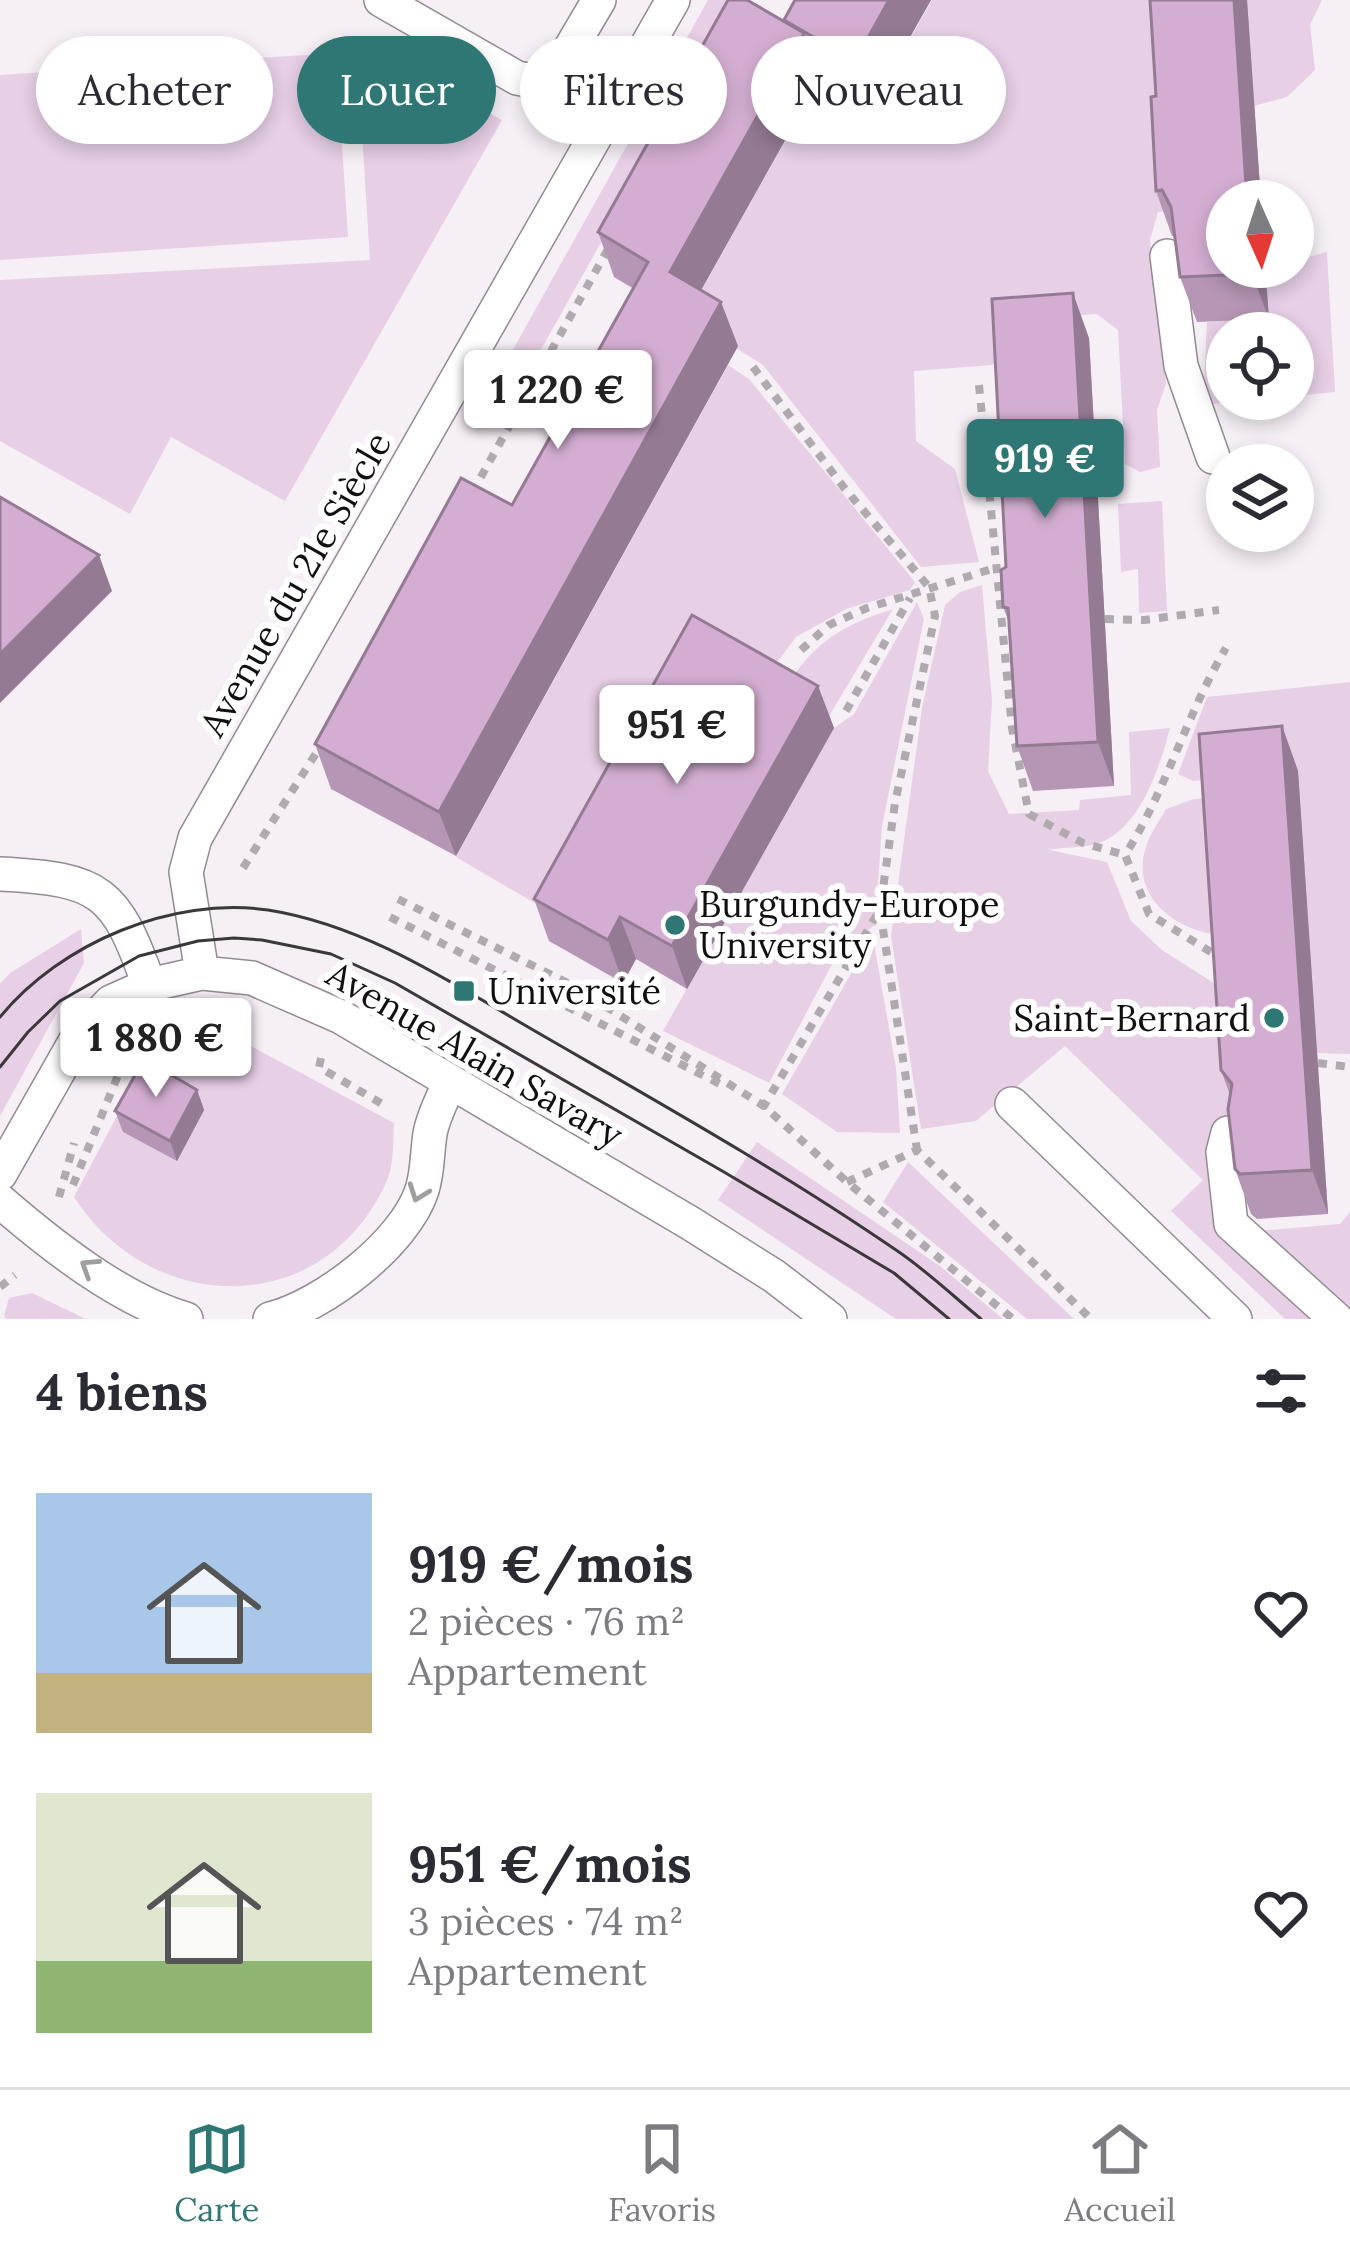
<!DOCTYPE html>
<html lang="fr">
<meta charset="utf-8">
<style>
:root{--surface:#fff;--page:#f7f7f7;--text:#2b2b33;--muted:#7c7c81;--line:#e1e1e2;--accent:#2e7774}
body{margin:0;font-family:Lora,serif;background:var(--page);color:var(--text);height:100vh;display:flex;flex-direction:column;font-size:45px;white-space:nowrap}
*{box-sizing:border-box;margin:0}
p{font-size:39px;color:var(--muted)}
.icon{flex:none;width:66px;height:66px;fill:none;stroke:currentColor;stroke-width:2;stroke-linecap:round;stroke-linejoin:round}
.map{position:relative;height:1319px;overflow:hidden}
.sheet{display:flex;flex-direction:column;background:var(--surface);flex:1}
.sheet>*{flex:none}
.guide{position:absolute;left:36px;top:36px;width:1278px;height:108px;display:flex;gap:24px}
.needle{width:78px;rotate:177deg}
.buttons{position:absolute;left:1206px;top:180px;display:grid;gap:24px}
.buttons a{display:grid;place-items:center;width:108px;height:108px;border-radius:50%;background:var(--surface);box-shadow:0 6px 18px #0003;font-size:60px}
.price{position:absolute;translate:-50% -102px;padding:0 27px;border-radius:12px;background:#fff;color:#222;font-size:39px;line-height:78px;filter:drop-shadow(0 3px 6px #0008)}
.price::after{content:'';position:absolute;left:50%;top:72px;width:36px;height:27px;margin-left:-18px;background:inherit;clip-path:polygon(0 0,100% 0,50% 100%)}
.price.active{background:var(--accent);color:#fff}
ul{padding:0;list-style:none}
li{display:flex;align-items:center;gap:36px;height:300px;padding:0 36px}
li span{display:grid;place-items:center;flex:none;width:336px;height:240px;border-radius:0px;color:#555}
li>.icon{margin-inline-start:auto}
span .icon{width:144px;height:144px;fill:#fffc;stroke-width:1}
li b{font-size:51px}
h2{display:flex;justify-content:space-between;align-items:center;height:144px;padding:0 36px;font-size:51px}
.tag{padding:0 42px;border-radius:54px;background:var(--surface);box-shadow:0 6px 18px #0003;font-size:42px;line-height:108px}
.tag.active{background:var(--accent);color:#fff}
.tabs{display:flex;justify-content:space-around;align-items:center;height:168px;border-top:3px solid var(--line);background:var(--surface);font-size:33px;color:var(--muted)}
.tabs a{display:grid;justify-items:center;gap:6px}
.tabs .active{color:var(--accent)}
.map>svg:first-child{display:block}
.green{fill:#e7cfe6}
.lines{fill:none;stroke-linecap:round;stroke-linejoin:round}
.service-casing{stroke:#928b92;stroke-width:36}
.path{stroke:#b0a9af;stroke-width:8;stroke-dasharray:9 9;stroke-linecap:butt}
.service{stroke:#fff;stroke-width:33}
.tram{stroke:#3b383b;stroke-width:3}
.wall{fill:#b596b5}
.shaded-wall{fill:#947a93}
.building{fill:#d3aed2;stroke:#947a93;stroke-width:3}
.oneway{stroke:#a09fa0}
.poi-dot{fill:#2e7774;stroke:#fff;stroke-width:4.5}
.labels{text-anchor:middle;stroke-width:12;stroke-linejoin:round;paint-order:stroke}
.street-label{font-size:36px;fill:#110f11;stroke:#fff}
.poi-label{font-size:36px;fill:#110f11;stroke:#fff;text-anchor:start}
</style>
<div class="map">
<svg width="1350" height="1319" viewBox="0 0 1350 1319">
<rect width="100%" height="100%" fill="#f7eff6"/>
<path class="green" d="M 708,0 L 737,0 L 502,419 L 481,407 Z
M 932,0 L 1164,0 L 1178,211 L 1158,212 L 1150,240 L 1166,384 L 1157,410 L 1160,467 L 1140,472 L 1125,464 L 1118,330 L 1097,314 L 1006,320 L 1001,358 L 992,365 L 914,371 L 916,441 L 955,469 L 979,562 L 921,567 L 763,365 L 686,317 L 821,77 L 872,106 Z
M 1247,0 L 1322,0 L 1310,25 L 1315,70 L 1287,97 L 1254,106 Z
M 356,38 L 502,120 L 285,501 L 171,437 L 130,514 L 0,441 L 0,280 L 370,260 Z
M 336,53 L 348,237 L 0,260 L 0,75 Z
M 1327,252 L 1335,392 L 1293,396 L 1293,333 L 1227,333 L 1227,399 L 1265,399 L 1203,405 L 1207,322 L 1268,318 L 1265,269 L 1293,267 L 1293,261 Z
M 728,365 L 749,379 L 915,582 L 910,590 L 846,609 L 796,637 L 760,685 L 543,908 L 456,857 Z
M 1162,501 L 1167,611 L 1139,613 L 1138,569 L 1121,572 L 1118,504 Z
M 982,585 L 992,701 L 988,771 L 1009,814 L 1079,810 L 1080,800 L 1131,795 L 1129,732 L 1170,728 C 1160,767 1139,832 1096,844 C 1081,848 1064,847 1049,850 L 1107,862 L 1131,921 L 1162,950 L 1231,994 L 1236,1086 L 1227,1231 L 1321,1319 L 1285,1319 L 1171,1211 L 1203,1180 L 1065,1046 L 976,1121 L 921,1129 L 891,936 L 922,708 L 945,605 L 960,592 Z
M 917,602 L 924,619 L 882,826 L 875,925 L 839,951 L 769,1083 L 663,1031 L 834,728 L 854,714 Z
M 893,609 L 825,723 L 780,697 C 810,646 836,627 893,609 Z
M 1350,682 L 1350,1054 L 1317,1053 L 1298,772 L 1193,781 L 1178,774 L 1207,697 Z
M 1217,798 L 1219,935 C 1174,930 1128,895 1147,844 C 1151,832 1160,820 1166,809 L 1194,799 Z
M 81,929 L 84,963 L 0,1116 L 0,984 L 10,973 Z
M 874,943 L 896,1068 L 900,1133 L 837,1132 L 782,1094 L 864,951 Z
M 219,1029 L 394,1123 C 393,1140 394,1162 388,1178 C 328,1319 153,1319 74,1197 L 146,1061 L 169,1041 Z
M 757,1142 L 940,1266 L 1003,1319 L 896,1319 L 718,1200 Z
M 908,1162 L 1074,1319 L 1027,1319 L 883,1202 Z
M 1350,1212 L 1350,1316 L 1257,1231 L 1340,1224 Z
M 32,1293 L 86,1319 L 7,1319 L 4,1316 L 9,1298 Z"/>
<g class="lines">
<g class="service-casing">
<path id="service" d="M 381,0 L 517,78 L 538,82 L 556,73 L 599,0
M 1167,256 L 1181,366 L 1213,457
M 0,874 C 101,879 116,891 149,985
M 202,973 L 186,872 L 195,838 L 673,0
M 1012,1104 L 1235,1319
M 1228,1133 L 1223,1152 L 1231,1224 L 1336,1319
M 0,1174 L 79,1035 L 111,1002 L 149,985 L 202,973 L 252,978 L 341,1017 L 690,1223 L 774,1276 L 830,1319
M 0,1201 C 51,1245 120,1300 186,1319
M 270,1319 C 323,1306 405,1243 422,1190 C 428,1171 427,1152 430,1134 C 433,1116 443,1098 450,1082"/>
</g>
<path class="path" d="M 753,367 L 845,489 L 929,587 L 935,616 L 895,803 L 880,910 L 917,1150
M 979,385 L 1012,728 L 1029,814 L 1083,843 L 1125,855
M 472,493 L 608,249
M 1105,619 L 1144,620 L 1219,610
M 801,650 L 829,625 L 867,608 L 995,568
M 846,711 L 910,598
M 243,868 L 320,747
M 398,899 L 570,984 L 764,1106 L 847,1182 L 1013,1319
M 390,917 L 720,1084
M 1211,952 L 1149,914 L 1125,855 C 1167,789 1186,715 1226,648
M 321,1058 L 319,1067 L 384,1105
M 1318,1063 L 1350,1067
M 761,1105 L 764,1106 L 879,911
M 847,1182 L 917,1150 L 1091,1319
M 73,1185 L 119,1073 L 144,1038
M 59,1197 L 74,1143
M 0,1287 L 15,1275"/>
<use href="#service" class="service"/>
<path class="tram" d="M 0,1017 C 61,943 172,896 268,910 C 370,926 459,988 547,1038 C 665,1106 784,1173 896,1250 C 926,1270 953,1296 981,1319
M 0,1067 L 28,1032 L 60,1001 L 139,956 L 198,941 L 234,938 L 262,940 L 331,954 L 395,983 L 724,1172 L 894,1273 L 949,1319"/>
</g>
<path class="wall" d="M 931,0 L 871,106 L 820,77 L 701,290 L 738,346 L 456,856 L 331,789 L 315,744 L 512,505 L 634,289 L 614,277 L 598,232 L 784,22 Z
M 1150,0 L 1247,0 L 1269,319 L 1197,322 L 1180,277 L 1175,236 L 1172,236 L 1156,191 L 1156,96 Z
M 1089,338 L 1114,786 L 1033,791 L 1017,746 L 1009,622 L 1003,607 L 1006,567 Z
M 818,686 L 834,728 L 687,989 L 636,959 L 623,983 L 549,941 L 534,899 Z
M 1282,726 L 1298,771 L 1328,1214 L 1257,1219 L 1251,1214 L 1235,1169 L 1230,1095 L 1221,1070 Z
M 197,1090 L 204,1110 L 177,1161 L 123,1132 L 115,1111 Z"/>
<path class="shaded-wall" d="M 889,0 L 931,0 L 871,106 L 855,61 Z
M 1234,0 L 1247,0 L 1261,201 L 1247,201 Z
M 804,33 L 820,78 L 686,317 L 670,272 Z
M 1252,267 L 1265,267 L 1269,319 L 1252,274 Z
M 1073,293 L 1089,338 L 1114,786 L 1098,742 Z
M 721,302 L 738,346 L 456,856 L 439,812 Z
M 99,555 L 112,591 L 0,703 L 0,654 Z
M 818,686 L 834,728 L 687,989 L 672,946 Z
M 1282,726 L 1298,771 L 1328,1214 L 1312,1170 Z
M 620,917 L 636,959 L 623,983 L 608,940 Z
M 197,1090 L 204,1110 L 177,1161 L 170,1141 Z"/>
<path class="building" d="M 728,0 L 747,0 L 804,33 L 670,272 L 721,302 L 439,812 L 315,744 L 461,478 L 512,505 L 648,262 L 598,232 Z
M 795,0 L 889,0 L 855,61 L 784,20 Z
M 1150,0 L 1234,0 L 1247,201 L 1227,201 L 1227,267 L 1252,267 L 1252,274 L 1180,277 L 1171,207 L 1162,190 L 1156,191 L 1151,97 L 1156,96 Z
M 1073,293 L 1098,742 L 1017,746 L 1008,608 L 1003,607 L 1001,570 L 1006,567 L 992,299 Z
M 0,497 L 99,555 L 0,654 Z
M 692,615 L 818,686 L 672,946 L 620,917 L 608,940 L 534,899 Z
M 1282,726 L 1312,1170 L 1240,1174 L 1235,1169 L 1228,1109 L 1232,1084 L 1221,1070 L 1199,734 Z
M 144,1059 L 197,1090 L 170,1141 L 115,1111 Z"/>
<defs><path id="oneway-chevron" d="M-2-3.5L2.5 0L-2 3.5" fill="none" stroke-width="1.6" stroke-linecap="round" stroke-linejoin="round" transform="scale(3)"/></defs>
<g class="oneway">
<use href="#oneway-chevron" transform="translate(418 1193) rotate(110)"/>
<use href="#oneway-chevron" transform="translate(89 1267) rotate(-147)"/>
</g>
<g class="poi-dot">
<circle cx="675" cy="925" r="12"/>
<rect x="452" y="979" width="24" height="24" rx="6"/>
<circle cx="1274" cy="1018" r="12"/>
</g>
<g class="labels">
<g class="street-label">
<text transform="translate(295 584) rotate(-60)" y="13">Avenue du 21e Siècle</text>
<text transform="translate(475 1054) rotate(30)" y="13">Avenue Alain Savary</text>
</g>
<g class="poi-label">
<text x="699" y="917">Burgundy-Europe<tspan x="699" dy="41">University</tspan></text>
<text x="488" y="1004">Université</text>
<text x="1250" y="1031" text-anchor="end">Saint-Bernard</text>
</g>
</g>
</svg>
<div class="buttons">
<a><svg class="needle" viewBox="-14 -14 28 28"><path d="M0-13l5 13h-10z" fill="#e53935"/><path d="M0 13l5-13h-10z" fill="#7c7c81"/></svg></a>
<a><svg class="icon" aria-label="locate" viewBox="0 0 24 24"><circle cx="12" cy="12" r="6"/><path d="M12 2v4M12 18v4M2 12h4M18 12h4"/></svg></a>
<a><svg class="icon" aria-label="layers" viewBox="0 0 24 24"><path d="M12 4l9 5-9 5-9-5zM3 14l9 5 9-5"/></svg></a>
</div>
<b class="price" style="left:558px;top:452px">1 220 €</b>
<b class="price active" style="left:1045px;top:521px">919 €</b>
<b class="price" style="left:677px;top:787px">951 €</b>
<b class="price" style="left:156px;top:1100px">1 880 €</b>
<div class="guide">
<a class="tag">Acheter</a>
<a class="tag active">Louer</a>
<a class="tag">Filtres</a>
<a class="tag">Nouveau</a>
</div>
</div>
<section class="sheet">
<h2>4 biens<svg class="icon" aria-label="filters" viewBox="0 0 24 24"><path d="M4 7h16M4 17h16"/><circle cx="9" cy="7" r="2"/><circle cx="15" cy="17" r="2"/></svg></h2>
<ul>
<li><span style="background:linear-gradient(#a9c7e8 75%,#c2b280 0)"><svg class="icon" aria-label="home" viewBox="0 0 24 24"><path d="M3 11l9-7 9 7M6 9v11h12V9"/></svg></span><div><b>919 €/mois</b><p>2 pièces · 76 m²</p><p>Appartement</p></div><svg class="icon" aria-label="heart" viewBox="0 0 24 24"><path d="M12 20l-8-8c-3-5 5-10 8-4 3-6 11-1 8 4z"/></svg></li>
<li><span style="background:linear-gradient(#dfe7d0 70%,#8fb573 0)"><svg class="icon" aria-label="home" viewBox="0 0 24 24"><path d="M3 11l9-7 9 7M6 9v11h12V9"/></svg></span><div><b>951 €/mois</b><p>3 pièces · 74 m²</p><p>Appartement</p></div><svg class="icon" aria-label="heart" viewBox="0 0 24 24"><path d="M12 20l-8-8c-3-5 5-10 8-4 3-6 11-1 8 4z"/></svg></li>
</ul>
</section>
<nav class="tabs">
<a class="active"><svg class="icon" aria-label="map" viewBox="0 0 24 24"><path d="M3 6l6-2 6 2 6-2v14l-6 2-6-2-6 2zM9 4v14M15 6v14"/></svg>Carte</a>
<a><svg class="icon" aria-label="saved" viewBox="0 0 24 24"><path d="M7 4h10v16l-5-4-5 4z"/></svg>Favoris</a>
<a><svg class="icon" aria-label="home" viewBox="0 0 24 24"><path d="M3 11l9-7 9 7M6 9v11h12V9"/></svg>Accueil</a>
</nav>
